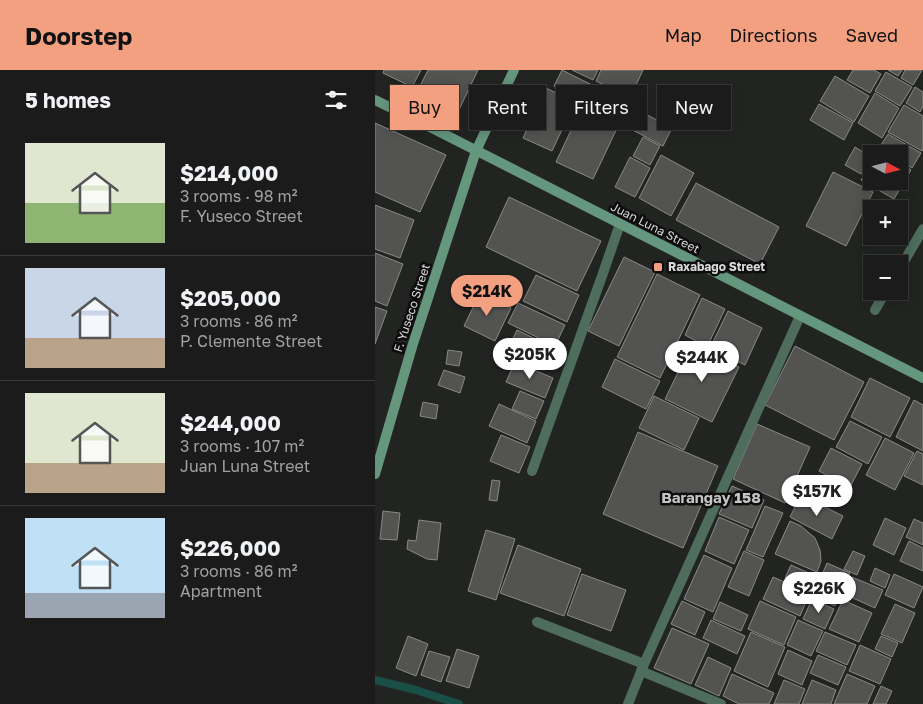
<!DOCTYPE html>
<meta charset="utf-8">
<style>
:root{--surface:#1a1b1a;--page:#272827;--text:#f1f3f6;--muted:#9fa1a2;--line:#383939;--accent:#f2a080}
body{margin:0;font-family:"Golos Text",sans-serif;background:var(--page);color:var(--text);height:100vh;display:flex;flex-direction:column;font-size:19px;white-space:nowrap}
*{box-sizing:border-box;margin:0}
p{font-size:16px;color:var(--muted)}
.icon{flex:none;width:28px;height:28px;fill:none;stroke:currentColor;stroke-width:2;stroke-linecap:round;stroke-linejoin:round}
.map{position:relative;flex:1;overflow:hidden}
.side{display:flex;flex-direction:column;background:var(--surface);width:375px}
.side>*{flex:none}
.hud{position:absolute;left:15px;top:15px;width:458px;height:45px;display:flex;gap:10px}
.needle{width:32px;rotate:97deg}
.fabs{position:absolute;left:488px;top:75px;display:grid;gap:10px}
.fabs a{display:grid;place-items:center;width:45px;height:45px;border-radius:0px;background:var(--surface);box-shadow:0 2px 12px #0003,0 0 0 1px var(--line);font-size:25px}
.price{position:absolute;translate:-50% -42px;padding:0 11px;border-radius:18px;background:#fff;color:#222;font-size:16px;line-height:32px;filter:drop-shadow(0 1px 2px #0008)}
.price::after{content:'';position:absolute;left:50%;top:30px;width:15px;height:11px;margin-left:-8px;background:inherit;clip-path:polygon(0 0,100% 0,50% 100%)}
.price.active{background:var(--accent);color:#111}
ul{padding:0;list-style:none}
li{display:flex;align-items:center;gap:15px;height:125px;padding:0 25px}
li+li{border-top:1px solid var(--line)}
li span{display:grid;place-items:center;flex:none;width:140px;height:100px;border-radius:0px;color:#555}
li>.icon{margin-inline-start:auto}
span .icon{width:60px;height:60px;fill:#fffc;stroke-width:1}
li b{font-size:21px}
h2{display:flex;justify-content:space-between;align-items:center;height:60px;padding:0 25px;font-size:21px}
.chip{padding:0 18px;border-radius:0px;background:var(--surface);box-shadow:0 2px 12px #0003,0 0 0 1px var(--line);font-size:18px;line-height:45px}
.chip.active{background:var(--accent);color:#111}
header{display:flex;align-items:center;gap:30px;box-sizing:border-box;height:70px;padding:0 25px;background:var(--accent);color:#111}
header strong{font-size:24px}
nav{display:flex;gap:28px;margin-inline-start:auto;font-size:18px}
main{display:flex;flex:1;min-height:0}
.map>svg:first-child{display:block}
.lines{fill:none;stroke-linecap:round;stroke-linejoin:round}
.stream{stroke:#194f47;stroke-width:8}
.building{fill:#535452;stroke:#898a87}
.lane{stroke:#4e6d5d;stroke-width:10}
.street{stroke:#4e6d5d;stroke-width:10}
.secondary{stroke:#65967e;stroke-width:10}
.poi-dot{fill:#f2a080;stroke:#0c0d0c;stroke-width:2}
.labels{text-anchor:middle;stroke-width:5;stroke-linejoin:round;paint-order:stroke}
.street-label{font-size:12px;fill:#d9dad9;stroke:#0c0d0c}
.poi-label{font-size:12px;font-weight:bold;fill:#d9dad9;stroke:#0c0d0c;text-anchor:start}
.quarter-label{font-size:15px;font-weight:bold;fill:#c3c5c3;stroke:#0c0d0c}
</style>
<header>
<strong>Doorstep</strong>
<nav><a>Map</a><a>Directions</a><a>Saved</a></nav>
</header>
<main>
<section class="side">
<h2>5 homes<svg class="icon" aria-label="filters" viewBox="0 0 24 24"><path d="M4 7h16M4 17h16"/><circle cx="9" cy="7" r="2"/><circle cx="15" cy="17" r="2"/></svg></h2>
<ul>
<li><span style="background:linear-gradient(#dfe7d0 60%,#8fb573 0)"><svg class="icon" aria-label="home" viewBox="0 0 24 24"><path d="M3 11l9-7 9 7M6 9v11h12V9"/></svg></span><div><b>$214,000</b><p>3 rooms · 98 m²</p><p>F. Yuseco Street</p></div></li>
<li><span style="background:linear-gradient(#c9d6e8 70%,#b9a48a 0)"><svg class="icon" aria-label="home" viewBox="0 0 24 24"><path d="M3 11l9-7 9 7M6 9v11h12V9"/></svg></span><div><b>$205,000</b><p>3 rooms · 86 m²</p><p>P. Clemente Street</p></div></li>
<li><span style="background:linear-gradient(#dfe7d0 70%,#b9a48a 0)"><svg class="icon" aria-label="home" viewBox="0 0 24 24"><path d="M3 11l9-7 9 7M6 9v11h12V9"/></svg></span><div><b>$244,000</b><p>3 rooms · 107 m²</p><p>Juan Luna Street</p></div></li>
<li><span style="background:linear-gradient(#bfe0f5 75%,#9aa5b1 0)"><svg class="icon" aria-label="home" viewBox="0 0 24 24"><path d="M3 11l9-7 9 7M6 9v11h12V9"/></svg></span><div><b>$226,000</b><p>3 rooms · 86 m²</p><p>Apartment</p></div></li>
</ul>
</section>
<div class="map">
<svg width="548" height="634" viewBox="0 0 548 634">
<rect width="100%" height="100%" fill="#222422"/>
<g class="lines">
<path class="stream" d="M 0,610 L 41,620 L 84,634"/>
</g>
<path class="building" d="M 9,0 L 46,0 L 37,17 L 8,3 Z
M 53,0 L 103,0 L 82,44 L 41,24 Z
M 187,0 L 229,21 L 221,37 L 179,16 Z
M 197,0 L 223,0 L 218,10 Z
M 226,0 L 268,0 L 255,28 L 221,11 Z
M 478,0 L 499,0 L 506,4 L 495,23 L 472,10 Z
M 513,0 L 527,0 L 523,6 Z
M 530,0 L 547,0 L 538,15 L 526,8 Z
M 511,2 L 537,17 L 525,36 L 500,21 Z
M 460,6 L 494,26 L 479,52 L 445,31 Z
M 540,17 L 548,22 L 548,36 L 545,42 L 531,33 Z
M 171,18 L 200,32 L 177,81 L 148,68 Z
M 500,23 L 524,38 L 507,68 L 483,53 Z
M 444,34 L 478,53 L 469,70 L 435,50 Z
M 208,35 L 245,52 L 218,109 L 181,92 Z
M 529,35 L 548,46 L 548,79 L 547,81 L 513,62 Z
M 261,39 L 297,58 L 288,76 L 252,57 Z
M 0,53 L 71,85 L 45,142 L 0,122 Z
M 513,64 L 546,83 L 537,98 L 524,90 L 524,84 L 513,84 L 504,78 Z
M 268,67 L 285,76 L 275,95 L 258,86 Z
M 480,77 L 496,87 L 486,104 L 470,95 Z
M 286,85 L 319,103 L 296,146 L 264,128 Z
M 255,87 L 275,98 L 260,127 L 240,117 Z
M 496,92 L 496,111 L 524,111 L 524,92 L 536,100 L 519,129 L 486,110 Z
M 458,102 L 498,122 L 471,176 L 431,156 Z
M 321,113 L 404,157 L 385,194 L 301,150 Z
M 134,127 L 226,171 L 202,221 L 111,177 Z
M 0,135 L 39,150 L 25,188 L 0,179 Z
M 0,183 L 28,194 L 12,236 L 0,231 Z
M 249,187 L 280,202 L 244,276 L 213,261 Z
M 282,204 L 325,225 L 285,308 L 242,287 Z
M 161,205 L 204,225 L 192,252 L 148,231 Z
M 105,223 L 136,238 L 120,271 L 89,256 Z
M 327,228 L 350,239 L 332,277 L 310,265 Z
M 143,233 L 190,255 L 180,276 L 133,253 Z
M 0,237 L 12,241 L 0,274 Z
M 353,241 L 387,258 L 370,295 L 335,278 Z
M 142,260 L 179,278 L 168,300 L 131,283 Z
M 317,274 L 364,297 L 337,352 L 290,329 Z
M 420,276 L 489,312 L 459,370 L 390,335 Z
M 73,280 L 87,282 L 84,296 L 71,294 Z
M 240,289 L 285,311 L 271,339 L 227,317 Z
M 140,292 L 178,308 L 170,328 L 131,312 Z
M 69,300 L 90,307 L 85,323 L 63,315 Z
M 495,308 L 535,328 L 515,367 L 476,347 Z
M 145,321 L 169,331 L 161,349 L 137,339 Z
M 279,326 L 324,348 L 309,380 L 264,358 Z
M 539,330 L 548,335 L 548,381 L 521,367 Z
M 48,332 L 63,335 L 61,349 L 45,346 Z
M 124,334 L 161,351 L 152,373 L 114,356 Z
M 475,351 L 507,367 L 493,394 L 461,377 Z
M 382,354 L 435,377 L 410,433 L 358,409 Z
M 263,362 L 343,396 L 308,478 L 228,444 Z
M 126,365 L 155,377 L 144,403 L 115,391 Z
M 510,368 L 539,383 L 520,420 L 491,405 Z
M 456,378 L 487,394 L 475,417 L 444,401 Z
M 542,381 L 548,384 L 548,415 L 529,406 Z
M 117,410 L 125,411 L 122,431 L 114,430 Z
M 357,416 L 389,430 L 377,458 L 344,444 Z
M 426,425 L 468,446 L 457,469 L 415,447 Z
M 390,436 L 408,443 L 388,487 L 371,480 Z
M 8,441 L 25,443 L 22,470 L 5,469 Z
M 344,447 L 374,460 L 359,494 L 330,481 Z
M 510,448 L 531,458 L 519,485 L 498,475 Z
M 539,449 L 548,453 L 548,475 L 531,467 Z
M 44,450 L 66,453 L 62,490 L 52,489 L 32,479 L 33,470 L 41,471 Z
M 415,451 L 426,456 L 440,468 L 445,480 L 446,491 L 442,502 L 400,484 Z
M 111,460 L 140,469 L 121,530 L 93,521 Z
M 534,471 L 548,478 L 548,501 L 525,491 Z
M 143,475 L 206,499 L 189,546 L 125,523 Z
M 369,481 L 389,490 L 374,526 L 353,517 Z
M 478,481 L 490,486 L 482,505 L 469,499 Z
M 329,485 L 357,498 L 338,542 L 309,529 Z
M 452,493 L 475,503 L 468,517 L 446,507 Z
M 416,495 L 443,507 L 437,520 L 410,508 Z
M 500,498 L 515,505 L 510,518 L 495,511 Z
M 207,504 L 251,520 L 236,561 L 192,545 Z
M 519,504 L 548,517 L 539,538 L 510,525 Z
M 398,507 L 435,523 L 425,546 L 388,529 Z
M 477,507 L 508,520 L 500,538 L 469,524 Z
M 446,509 L 467,519 L 460,536 L 438,526 Z
M 437,529 L 459,539 L 450,559 L 428,549 Z
M 468,530 L 497,543 L 484,572 L 454,559 Z
M 307,531 L 330,542 L 320,565 L 296,554 Z
M 385,531 L 421,547 L 409,575 L 373,559 Z
M 345,532 L 373,545 L 366,561 L 338,549 Z
M 520,534 L 540,543 L 527,573 L 506,564 Z
M 336,550 L 370,566 L 362,584 L 328,568 Z
M 423,550 L 448,561 L 436,586 L 412,575 Z
M 297,558 L 334,574 L 316,614 L 279,598 Z
M 376,562 L 410,577 L 393,617 L 359,601 Z
M 450,562 L 481,575 L 472,595 L 441,581 Z
M 33,566 L 53,574 L 41,606 L 21,598 Z
M 506,566 L 523,573 L 517,587 L 500,579 Z
M 485,575 L 516,589 L 505,614 L 474,601 Z
M 82,579 L 104,586 L 94,618 L 71,611 Z
M 413,580 L 437,591 L 427,615 L 403,604 Z
M 54,581 L 75,587 L 66,612 L 46,605 Z
M 443,585 L 471,597 L 463,615 L 435,603 Z
M 333,587 L 356,598 L 344,626 L 320,615 Z
M 357,604 L 399,623 L 394,634 L 364,634 L 348,626 Z
M 472,604 L 500,616 L 492,634 L 459,634 Z
M 409,610 L 430,619 L 424,634 L 399,634 Z
M 437,610 L 461,620 L 456,634 L 427,634 Z
M 506,616 L 517,621 L 511,634 L 498,634 Z"/>
<g class="lines">
<path class="lane" d="M 524,200 L 548,159
M 500,240 L 511,221
M 162,552 L 269,594
M 266,601 L 346,634"/>
<path class="street" d="M 157,401 L 227,206 L 245,154
M 253,634 L 269,594 L 425,246"/>
<path class="secondary" d="M 0,30 L 57,58 L 548,308
M 0,404 L 37,277 L 101,81 L 139,0"/>
</g>
<rect class="poi-dot" x="278" y="192" width="10" height="10" rx="2.5"/>
<g class="labels">
<g class="street-label">
<text transform="translate(280 158) rotate(27)" y="4">Juan Luna Street</text>
<text transform="translate(37 238) rotate(-72)" y="4">F. Yuseco Street</text>
</g>
<g class="poi-label">
<text x="293" y="201">Raxabago Street</text>
</g>
<g class="quarter-label">
<text x="336" y="433">Barangay 158</text>
</g>
</g>
</svg>
<div class="fabs">
<a><svg class="needle" viewBox="-14 -14 28 28"><path d="M0-13l5 13h-10z" fill="#e53935"/><path d="M0 13l5-13h-10z" fill="#9fa1a2"/></svg></a>
<a>+</a>
<a>−</a>
</div>
<b class="price active" style="left:112px;top:247px">$214K</b>
<b class="price" style="left:155px;top:310px">$205K</b>
<b class="price" style="left:327px;top:313px">$244K</b>
<b class="price" style="left:442px;top:447px">$157K</b>
<b class="price" style="left:444px;top:544px">$226K</b>
<div class="hud">
<a class="chip active">Buy</a>
<a class="chip">Rent</a>
<a class="chip">Filters</a>
<a class="chip">New</a>
</div>
</div>
</main>
